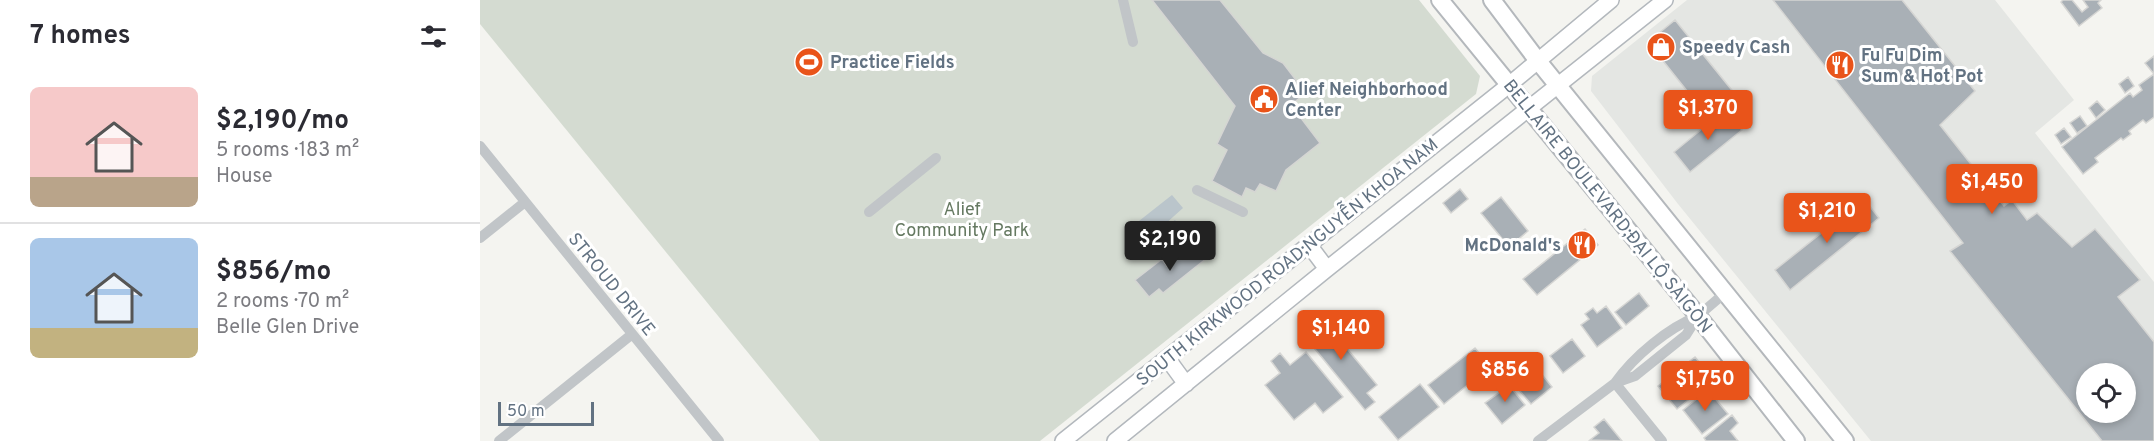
<!DOCTYPE html>
<meta charset="utf-8">
<style>
:root{--surface:#fff;--page:#f2f2f3;--text:#2b2b33;--muted:#7c7c81;--line:#e1e1e2;--accent:#e9541a}
body{margin:0;font-family:Overpass,sans-serif;background:var(--page);color:var(--text);height:100vh;display:flex;flex-direction:column;font-size:22px;white-space:nowrap}
*{box-sizing:border-box;margin:0}
p{font-size:20px;color:var(--muted)}
.icon{flex:none;width:33px;height:33px;fill:none;stroke:currentColor;stroke-width:2;stroke-linecap:round;stroke-linejoin:round}
.map{position:relative;flex:1;overflow:hidden}
.side{display:flex;flex-direction:column;background:var(--surface);width:480px}
.side>*{flex:none}
.fabs{position:absolute;left:1596px;top:363px;display:grid;gap:12px}
.fabs a{display:grid;place-items:center;width:60px;height:60px;border-radius:50%;background:var(--surface);box-shadow:0 3px 9px #0003;font-size:30px}
.scale{position:absolute;left:18px;bottom:15px;width:96px;box-sizing:border-box;padding-left:6px;border:3px solid #627282;border-top:0;font-size:16px;line-height:21px;white-space:nowrap;color:#627282;-webkit-text-stroke:4px #fff;paint-order:stroke}
.price{position:absolute;translate:-50% -51px;padding:0 14px;border-radius:6px;background:var(--accent);color:#fff;font-size:20px;line-height:39px;filter:drop-shadow(0 2px 3px #0008)}
.price::after{content:'';position:absolute;left:50%;top:36px;width:18px;height:14px;margin-left:-9px;background:inherit;clip-path:polygon(0 0,100% 0,50% 100%)}
.price.current{background:#222;color:#fff}
ul{padding:0;list-style:none}
li{display:flex;align-items:center;gap:18px;height:150px;padding:0 30px}
li+li{border-top:2px solid var(--line)}
li span{display:grid;place-items:center;flex:none;width:168px;height:120px;border-radius:9px;color:#555}
li>.icon{margin-inline-start:auto}
span .icon{width:72px;height:72px;fill:#fffc;stroke-width:1}
li b{font-size:26px}
h2{display:flex;justify-content:space-between;align-items:center;height:72px;padding:0 30px;font-size:26px}
main{display:flex;flex:1;min-height:0}
.map>svg:first-child{display:block}
.built{fill:#e4e6e3;fill-rule:evenodd}
.green{fill:#d4dbd1}
.water{fill:#bac5cb}
.building{fill:#a9b0b6;stroke:#d5d5d3;stroke-width:1.5;fill-rule:evenodd}
.lines{fill:none;stroke-linecap:round;stroke-linejoin:round}
.secondary-casing{stroke:#b3b8bd;stroke-width:18}
.primary-casing{stroke:#b4b8bc;stroke-width:20}
.street{stroke:#c1c5c8;stroke-width:10}
.secondary{stroke:#fff;stroke-width:15}
.primary{stroke:#fff;stroke-width:16}
.labels{text-anchor:middle;stroke-width:6;stroke-linejoin:round;paint-order:stroke}
.poi-label{font-size:18px;font-weight:bold;fill:#627282;stroke:#fff;text-anchor:start}
.street-label{font-size:18px;fill:#627282;stroke:#fff}
.park-label{font-size:18px;fill:#657961;stroke:#fff}
</style>
<main>
<section class="side">
<h2>7 homes<svg class="icon" aria-label="filters" viewBox="0 0 24 24"><path d="M4 7h16M4 17h16"/><circle cx="9" cy="7" r="2"/><circle cx="15" cy="17" r="2"/></svg></h2>
<ul>
<li><span style="background:linear-gradient(#f6c9c9 75%,#b9a48a 0)"><svg class="icon" aria-label="home" viewBox="0 0 24 24"><path d="M3 11l9-7 9 7M6 9v11h12V9"/></svg></span><div><b>$2,190/mo</b><p>5 rooms · 183 m²</p><p>House</p></div></li>
<li><span style="background:linear-gradient(#a9c7e8 75%,#c2b280 0)"><svg class="icon" aria-label="home" viewBox="0 0 24 24"><path d="M3 11l9-7 9 7M6 9v11h12V9"/></svg></span><div><b>$856/mo</b><p>2 rooms · 70 m²</p><p>Belle Glen Drive</p></div></li>
</ul>
</section>
<div class="map">
<svg width="1674" height="441" viewBox="0 0 1674 441">
<rect width="100%" height="100%" fill="#f4f4f0"/>
<path class="built" d="M 1207,0 L 1515,0 L 1594,100 L 1555,133 L 1674,282 L 1674,441 L 1391,441 L 1198,204 L 1111,91 L 1112,76 ZM 1606,374 L 1646,374 L 1646,412 L 1606,412 Z"/>
<path class="green" d="M 0,0 L 939,0 L 1000,76 L 996,94 L 560,441 L 340,441 L 0,24 Z"/>
<path class="water" d="M 692,195 L 703,208 L 684,225 L 686,227 L 695,220 L 702,229 L 696,236 L 691,248 L 683,246 L 686,237 L 684,237 L 681,247 L 673,259 L 660,242 L 668,234 L 659,221 Z"/>
<path class="building" d="M 672,0 L 740,0 L 783,53 L 803,63 L 826,93 L 811,105 L 840,143 L 806,170 L 796,191 L 780,184 L 775,192 L 766,188 L 762,197 L 732,181 L 747,150 L 737,144 L 755,106 Z
M 1293,0 L 1422,0 L 1495,91 L 1460,125 L 1524,206 L 1532,200 L 1547,220 L 1557,213 L 1592,247 L 1615,229 L 1660,280 L 1638,297 L 1674,342 L 1674,441 L 1622,441 L 1470,251 L 1483,243 ZM 1606,374 L 1646,374 L 1646,412 L 1606,412 Z
M 1583,0 L 1592,0 L 1602,12 L 1608,7 L 1603,0 L 1621,0 L 1618,3 L 1622,8 L 1599,26 L 1581,2 Z
M 1195,20 L 1255,94 L 1227,116 L 1168,42 Z
M 1674,56 L 1674,74 L 1665,63 Z
M 1674,74 L 1674,117 L 1666,123 L 1663,120 L 1649,131 L 1651,134 L 1643,140 L 1641,138 L 1615,158 L 1618,162 L 1603,174 L 1582,147 L 1650,93 L 1653,97 L 1662,90 L 1659,85 Z
M 1648,77 L 1654,86 L 1645,93 L 1639,84 Z
M 1617,101 L 1625,110 L 1616,118 L 1609,108 Z
M 1245,110 L 1262,130 L 1210,172 L 1194,152 Z
M 1600,116 L 1607,126 L 1597,133 L 1590,123 Z
M 1584,128 L 1591,137 L 1581,144 L 1575,135 Z
M 980,189 L 988,199 L 971,213 L 963,203 Z
M 1021,197 L 1048,231 L 1029,247 L 1001,213 Z
M 1384,199 L 1399,218 L 1310,290 L 1295,270 Z
M 1105,229 L 1118,245 L 1057,295 L 1043,279 Z
M 715,244 L 727,258 L 683,293 L 679,289 L 669,297 L 655,280 L 682,259 L 687,266 Z
M 1159,293 L 1169,306 L 1146,325 L 1135,312 Z
M 1126,306 L 1142,328 L 1117,347 L 1101,325 L 1109,319 L 1105,314 L 1113,308 L 1117,313 Z
M 840,316 L 897,385 L 887,393 L 895,402 L 885,410 L 821,332 Z
M 1092,339 L 1105,356 L 1083,373 L 1070,356 Z
M 995,348 L 1010,367 L 964,404 L 948,385 Z
M 826,352 L 863,397 L 843,413 L 835,403 L 814,420 L 785,385 L 800,373 L 791,361 L 800,353 L 810,365 Z
M 1215,357 L 1223,367 L 1208,379 L 1218,392 L 1197,409 L 1178,386 Z
M 1054,365 L 1072,387 L 1051,404 L 1033,383 Z
M 1024,379 L 1045,405 L 1022,424 L 1005,403 L 1020,392 L 1016,386 Z
M 940,384 L 959,407 L 918,440 L 899,417 Z
M 1228,390 L 1248,414 L 1222,434 L 1203,410 Z
M 1252,415 L 1258,423 L 1250,431 L 1258,441 L 1226,441 L 1224,438 Z
M 1124,419 L 1142,441 L 1110,440 L 1119,433 L 1114,427 Z"/>
<g class="lines">
<g class="secondary-casing">
<path id="secondary" d="M 829,245 L 847,269
M 687,358 L 706,384
M 583,441 L 1029,85 L 1131,0
M 635,441 L 847,269 L 1185,0"/>
</g>
<g class="primary-casing">
<path id="primary" d="M 960,0 L 1218,316 L 1316,441
M 1012,0 L 1058,61 L 1365,441"/>
</g>
<path class="street" d="M 643,0 L 653,42
M 0,146 L 239,441
M 717,190 L 763,212
M 389,212 L 456,158
M 0,238 L 45,202
M 1135,383 C 1154,356 1188,328 1218,316
M 1135,383 L 1182,441
M 19,441 L 151,335
M 1058,441 L 1135,383 L 1155,376 L 1206,335 L 1218,316 L 1246,292"/>
<use href="#secondary" class="secondary"/>
<use href="#primary" class="primary"/>
</g>
<defs>
<g id="shop-disc" transform="scale(1.5)"><circle r="9.5" fill="#e9541a" stroke="#fff"/><path d="M-5-2.5h2.3a2.7 3.5 0 0 1 5.4 0H5L5.5 6h-11ZM-1.5-2.5h3a1.5 2.3 0 0 0-3 0Z" fill="#fff"/></g>
<g id="stadium-disc" transform="scale(1.5)"><circle r="9.5" fill="#e9541a" stroke="#fff"/><path d="M0-5a6.5 5 0 1 0 0 10a6.5 5 0 1 0 0-10ZM-3.5-1.8h7v3.6h-7Z" fill="#fff"/></g>
<g id="restaurant-disc" transform="scale(1.5)"><circle r="9.5" fill="#e9541a" stroke="#fff"/><path d="M-5-6h1v4h1v-4h1v4h1v-4h1v5L-1.5 .5V6h-2V.5L-5-1ZM5-6V6H3V1.5H1.5Q1.5-4 5-6Z" fill="#fff"/></g>
<g id="civic-disc" transform="scale(1.5)"><circle r="9.5" fill="#e9541a" stroke="#fff"/><path d="M-.6-6.5H3V-4.5H.6V-3L4-1V1h2V6H-6V1h2V-1L-.6-3ZM-1.2 2.5V6h2.4V2.5Z" fill="#fff"/></g>
</defs>
<g fill-rule="evenodd">
<use href="#shop-disc" x="1181" y="47"/>
<use href="#stadium-disc" x="329" y="62"/>
<use href="#restaurant-disc" x="1360" y="65"/>
<use href="#civic-disc" x="784" y="99"/>
<use href="#restaurant-disc" x="1102" y="245"/>
</g>
<g class="labels">
<g class="poi-label">
<text x="1202" y="53">Speedy Cash</text>
<text x="1381" y="61">Fu Fu Dim<tspan x="1381" dy="21">Sum &amp; Hot Pot</tspan></text>
<text x="350" y="68">Practice Fields</text>
<text x="805" y="95">Alief Neighborhood<tspan x="805" dy="21">Center</tspan></text>
<text x="1081" y="251" text-anchor="end">McDonald's</text>
</g>
<g class="street-label">
<text transform="translate(1128 206) rotate(51)" y="6">BELLAIRE BOULEVARD;ĐẠI LỘ SÀIGÒN</text>
<text transform="translate(807 262) rotate(-39)" y="6">SOUTH KIRKWOOD ROAD;NGUYỄN KHOA NAM</text>
<text transform="translate(132 284) rotate(51)" y="6">STROUD DRIVE</text>
</g>
<g class="park-label">
<text x="482" y="215">Alief<tspan x="482" dy="21">Community Park</tspan></text>
</g>
</g>
</svg>
<div class="fabs">
<a><svg class="icon" aria-label="locate" viewBox="0 0 24 24"><circle cx="12" cy="12" r="6"/><path d="M12 2v4M12 18v4M2 12h4M18 12h4"/></svg></a>
</div>
<div class="scale">50 m</div>
<b class="price" style="left:1228px;top:141px">$1,370</b>
<b class="price" style="left:1512px;top:215px">$1,450</b>
<b class="price" style="left:1347px;top:244px">$1,210</b>
<b class="price current" style="left:690px;top:272px">$2,190</b>
<b class="price" style="left:861px;top:361px">$1,140</b>
<b class="price" style="left:1025px;top:403px">$856</b>
<b class="price" style="left:1225px;top:412px">$1,750</b>
</div>
</main>
